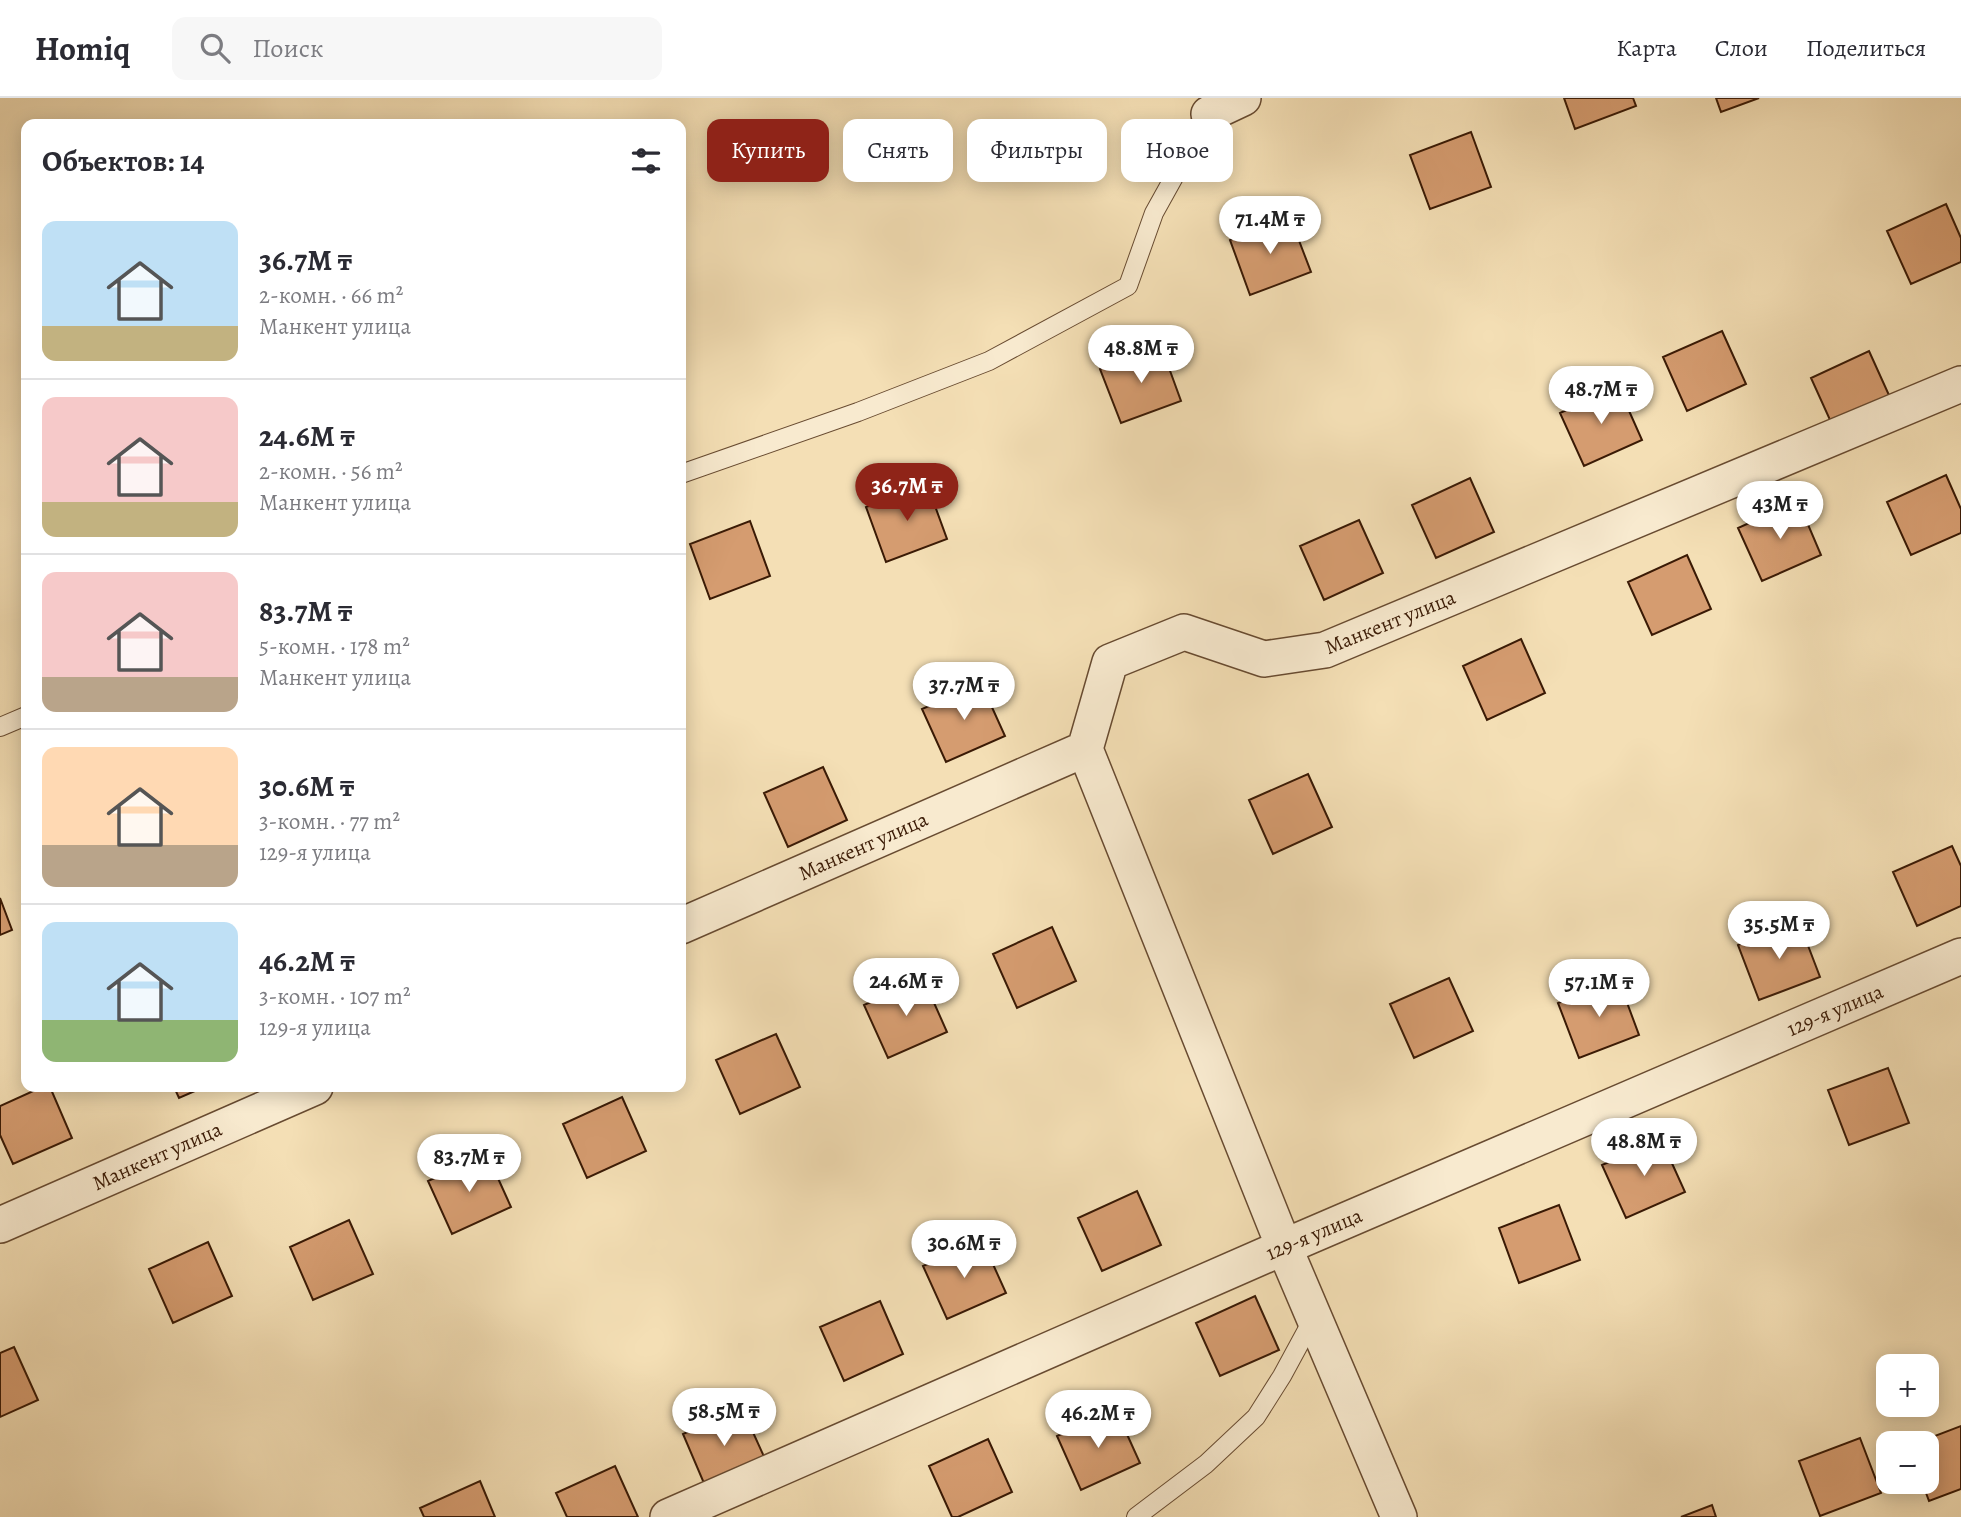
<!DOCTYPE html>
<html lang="ru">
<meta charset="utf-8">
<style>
:root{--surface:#fff;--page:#f7f7f7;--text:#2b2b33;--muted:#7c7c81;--line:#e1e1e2;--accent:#8f2418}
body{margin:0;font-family:Alegreya,serif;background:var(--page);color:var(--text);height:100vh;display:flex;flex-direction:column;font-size:26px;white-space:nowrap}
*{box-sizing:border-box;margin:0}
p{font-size:23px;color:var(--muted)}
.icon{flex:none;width:38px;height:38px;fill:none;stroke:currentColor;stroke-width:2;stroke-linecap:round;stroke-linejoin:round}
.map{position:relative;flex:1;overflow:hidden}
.drawer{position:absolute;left:21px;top:21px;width:665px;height:973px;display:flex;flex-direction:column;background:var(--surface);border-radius:14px;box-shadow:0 4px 18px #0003}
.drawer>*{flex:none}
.banner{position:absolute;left:707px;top:21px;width:665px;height:63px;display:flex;gap:14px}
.buttons{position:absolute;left:1876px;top:1256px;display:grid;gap:14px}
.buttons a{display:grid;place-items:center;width:63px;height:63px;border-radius:14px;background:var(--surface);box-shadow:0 4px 18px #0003;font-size:35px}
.price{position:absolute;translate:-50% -60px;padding:0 16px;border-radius:24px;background:#fff;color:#222;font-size:23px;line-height:46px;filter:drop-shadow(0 2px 4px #0008)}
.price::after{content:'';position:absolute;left:50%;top:42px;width:21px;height:16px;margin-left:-10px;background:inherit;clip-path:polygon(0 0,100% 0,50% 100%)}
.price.active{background:var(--accent);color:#fff}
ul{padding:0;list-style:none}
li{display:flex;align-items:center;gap:21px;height:175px;padding:0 21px}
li+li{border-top:2px solid var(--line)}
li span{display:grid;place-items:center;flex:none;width:196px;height:140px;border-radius:14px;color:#555}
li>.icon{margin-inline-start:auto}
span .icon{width:84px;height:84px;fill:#fffc;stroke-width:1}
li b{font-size:30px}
h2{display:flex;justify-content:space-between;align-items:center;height:84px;padding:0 21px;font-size:30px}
.pill{padding:0 24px;border-radius:14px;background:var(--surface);box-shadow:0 4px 18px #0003;font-size:24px;line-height:63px}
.pill.active{background:var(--accent);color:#fff}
header{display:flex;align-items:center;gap:42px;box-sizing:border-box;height:98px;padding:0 35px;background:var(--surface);border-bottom:2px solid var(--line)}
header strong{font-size:33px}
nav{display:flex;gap:38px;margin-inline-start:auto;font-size:24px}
.search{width:490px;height:63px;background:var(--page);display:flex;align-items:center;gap:18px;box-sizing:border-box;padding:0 24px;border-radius:14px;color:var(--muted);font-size:26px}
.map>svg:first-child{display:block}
.building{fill:#d59c70;stroke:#3a1a05;stroke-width:2}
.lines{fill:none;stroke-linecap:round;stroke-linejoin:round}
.service-casing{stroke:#684b31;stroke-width:20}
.minor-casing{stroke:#684b31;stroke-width:38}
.service{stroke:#f8eacf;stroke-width:18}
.minor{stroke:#f8eacf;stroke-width:35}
.labels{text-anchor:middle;stroke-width:6;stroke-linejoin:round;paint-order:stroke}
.street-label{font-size:21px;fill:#3a1a05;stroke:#f8eacf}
</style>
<header>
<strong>Homiq</strong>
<div class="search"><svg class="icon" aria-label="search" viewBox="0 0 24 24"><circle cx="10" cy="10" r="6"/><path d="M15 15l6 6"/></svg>Поиск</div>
<nav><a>Карта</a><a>Слои</a><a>Поделиться</a></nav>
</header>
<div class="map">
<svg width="1961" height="1419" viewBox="0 0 1961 1419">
<rect width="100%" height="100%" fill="#f4dfb5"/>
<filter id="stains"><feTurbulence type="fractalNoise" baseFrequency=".00286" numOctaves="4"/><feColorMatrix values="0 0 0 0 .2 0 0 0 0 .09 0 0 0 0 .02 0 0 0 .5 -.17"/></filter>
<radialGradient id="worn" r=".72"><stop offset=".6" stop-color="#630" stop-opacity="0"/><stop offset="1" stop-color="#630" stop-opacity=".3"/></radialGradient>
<path class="building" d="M 1564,0 L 1633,0 L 1636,8 L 1575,31 Z
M 1716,0 L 1759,0 L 1721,14 Z
M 1471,34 L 1491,89 L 1430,111 L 1410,57 Z
M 1946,106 L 1961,140 L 1961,164 L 1911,186 L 1887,133 Z
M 1290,119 L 1311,174 L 1250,197 L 1230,142 Z
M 1722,233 L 1746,286 L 1687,313 L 1663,259 Z
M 1161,248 L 1181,303 L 1121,325 L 1100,271 Z
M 1869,253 L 1893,306 L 1835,333 L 1811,280 Z
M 1618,288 L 1642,342 L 1584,368 L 1560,315 Z
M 1946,377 L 1961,411 L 1961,435 L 1911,457 L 1887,404 Z
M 1470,380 L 1494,434 L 1436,460 L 1412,407 Z
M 927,386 L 947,441 L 886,464 L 866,409 Z
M 1798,403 L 1821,457 L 1762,483 L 1738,430 Z
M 1359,422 L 1383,475 L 1324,502 L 1300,448 Z
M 750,423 L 770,478 L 710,501 L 690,446 Z
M 1687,457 L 1711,511 L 1652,537 L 1628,484 Z
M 1521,541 L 1545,595 L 1487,622 L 1463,568 Z
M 981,585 L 1005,638 L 946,664 L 922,611 Z
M 823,669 L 847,722 L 788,749 L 764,695 Z
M 1308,676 L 1332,729 L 1273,756 L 1249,702 Z
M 1952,748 L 1961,768 L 1961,808 L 1917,828 L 1893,774 Z
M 0,800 L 12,832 L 0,837 Z
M 1799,824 L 1820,879 L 1759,902 L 1738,847 Z
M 1052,829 L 1076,883 L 1017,910 L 993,856 Z
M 923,880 L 947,934 L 888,960 L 864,907 Z
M 1449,880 L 1473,933 L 1414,960 L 1390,906 Z
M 1619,883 L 1639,937 L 1579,960 L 1558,905 Z
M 776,936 L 800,989 L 740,1016 L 716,962 Z
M 1888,970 L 1909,1025 L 1849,1047 L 1828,992 Z
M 42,989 L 50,989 L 72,1040 L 13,1066 L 0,1037 L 0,1008 Z
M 174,989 L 204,989 L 179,1000 Z
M 622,999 L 646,1053 L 587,1080 L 563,1026 Z
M 1661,1041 L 1685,1094 L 1626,1120 L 1602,1067 Z
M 487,1056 L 511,1109 L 452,1136 L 428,1083 Z
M 1137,1093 L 1161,1147 L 1102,1173 L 1078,1120 Z
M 1559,1107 L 1580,1162 L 1519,1185 L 1499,1130 Z
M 349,1122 L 373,1176 L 313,1202 L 290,1149 Z
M 982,1142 L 1006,1195 L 947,1221 L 923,1168 Z
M 208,1144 L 232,1198 L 173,1225 L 149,1171 Z
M 1255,1198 L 1279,1252 L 1220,1278 L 1196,1225 Z
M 880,1203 L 903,1256 L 844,1283 L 820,1229 Z
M 14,1249 L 38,1302 L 0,1319 L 0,1255 Z
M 742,1310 L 766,1363 L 706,1390 L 683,1336 Z
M 1116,1312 L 1140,1365 L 1081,1392 L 1057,1338 Z
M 1961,1328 L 1961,1391 L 1929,1403 L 1922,1384 L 1927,1384 L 1927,1346 L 1914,1346 Z
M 1860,1340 L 1881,1395 L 1820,1418 L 1799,1363 Z
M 988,1341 L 1012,1394 L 958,1419 L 952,1419 L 929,1368 Z
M 615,1368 L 638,1419 L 567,1419 L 556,1395 Z
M 480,1383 L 495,1419 L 424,1419 L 420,1410 Z
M 1712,1407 L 1716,1419 L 1681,1419 Z"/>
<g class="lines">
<g class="service-casing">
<path id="service" d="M 681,376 L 858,314 L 989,263 L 1128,188 L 1154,115 L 1209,16 L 1206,10
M 0,629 L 26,618
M 1136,1419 L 1206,1366 L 1256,1319 L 1282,1278 L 1314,1219"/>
</g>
<g class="minor-casing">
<path id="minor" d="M 1209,16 L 1243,0
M 1085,651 L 1284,1149 L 1399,1419
M 681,828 L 1085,651 L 1110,564 L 1184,534 L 1264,561 L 1325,552 L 1961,286
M 0,1127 L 315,989
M 668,1419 L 1284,1149 L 1961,858"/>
</g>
<use href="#service" class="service"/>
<use href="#minor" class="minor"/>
</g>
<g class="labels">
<g class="street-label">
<text transform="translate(1390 524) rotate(-22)" y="7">Манкент улица</text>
<text transform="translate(863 748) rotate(-24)" y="7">Манкент улица</text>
<text transform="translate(1835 912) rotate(-23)" y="7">129-я улица</text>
<text transform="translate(157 1058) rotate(-24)" y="7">Манкент улица</text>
<text transform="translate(1314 1136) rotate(-23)" y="7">129-я улица</text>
</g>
</g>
<rect width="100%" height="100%" filter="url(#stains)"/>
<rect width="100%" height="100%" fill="url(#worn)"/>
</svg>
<div class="buttons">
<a>+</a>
<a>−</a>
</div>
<b class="price" style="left:1270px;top:158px">71.4M ₸</b>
<b class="price" style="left:1141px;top:287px">48.8M ₸</b>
<b class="price" style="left:1601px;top:328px">48.7M ₸</b>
<b class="price active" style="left:907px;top:425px">36.7M ₸</b>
<b class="price" style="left:1780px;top:443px">43M ₸</b>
<b class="price" style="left:964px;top:624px">37.7M ₸</b>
<b class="price" style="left:1779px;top:863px">35.5M ₸</b>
<b class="price" style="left:906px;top:920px">24.6M ₸</b>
<b class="price" style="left:1599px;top:921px">57.1M ₸</b>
<b class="price" style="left:1644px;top:1080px">48.8M ₸</b>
<b class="price" style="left:469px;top:1096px">83.7M ₸</b>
<b class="price" style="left:964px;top:1182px">30.6M ₸</b>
<b class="price" style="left:724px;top:1350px">58.5M ₸</b>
<b class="price" style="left:1098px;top:1352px">46.2M ₸</b>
<div class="banner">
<a class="pill active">Купить</a>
<a class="pill">Снять</a>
<a class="pill">Фильтры</a>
<a class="pill">Новое</a>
</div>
<section class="drawer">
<h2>Объектов: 14<svg class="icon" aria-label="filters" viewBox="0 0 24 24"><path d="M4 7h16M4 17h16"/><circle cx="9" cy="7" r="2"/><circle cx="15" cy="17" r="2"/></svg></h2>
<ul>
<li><span style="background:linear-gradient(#bfe0f5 75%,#c2b280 0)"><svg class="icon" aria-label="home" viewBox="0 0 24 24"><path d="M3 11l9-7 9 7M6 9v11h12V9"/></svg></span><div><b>36.7M ₸</b><p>2-комн. · 66 m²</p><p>Манкент улица</p></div></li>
<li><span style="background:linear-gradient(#f6c9c9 75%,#c2b280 0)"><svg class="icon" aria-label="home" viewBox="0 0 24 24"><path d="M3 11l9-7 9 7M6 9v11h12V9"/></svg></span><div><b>24.6M ₸</b><p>2-комн. · 56 m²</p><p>Манкент улица</p></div></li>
<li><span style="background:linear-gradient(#f6c9c9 75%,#b9a48a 0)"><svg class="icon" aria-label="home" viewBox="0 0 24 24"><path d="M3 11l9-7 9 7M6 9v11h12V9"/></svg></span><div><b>83.7M ₸</b><p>5-комн. · 178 m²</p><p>Манкент улица</p></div></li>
<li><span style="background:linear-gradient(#ffd9b3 70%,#b9a48a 0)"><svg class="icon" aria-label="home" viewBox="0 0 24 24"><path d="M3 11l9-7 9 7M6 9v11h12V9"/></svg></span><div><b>30.6M ₸</b><p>3-комн. · 77 m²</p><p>129-я улица</p></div></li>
<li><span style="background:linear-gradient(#bfe0f5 70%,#8fb573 0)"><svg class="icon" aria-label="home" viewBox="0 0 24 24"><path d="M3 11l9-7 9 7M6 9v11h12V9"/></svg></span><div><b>46.2M ₸</b><p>3-комн. · 107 m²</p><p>129-я улица</p></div></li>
</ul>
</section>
</div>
